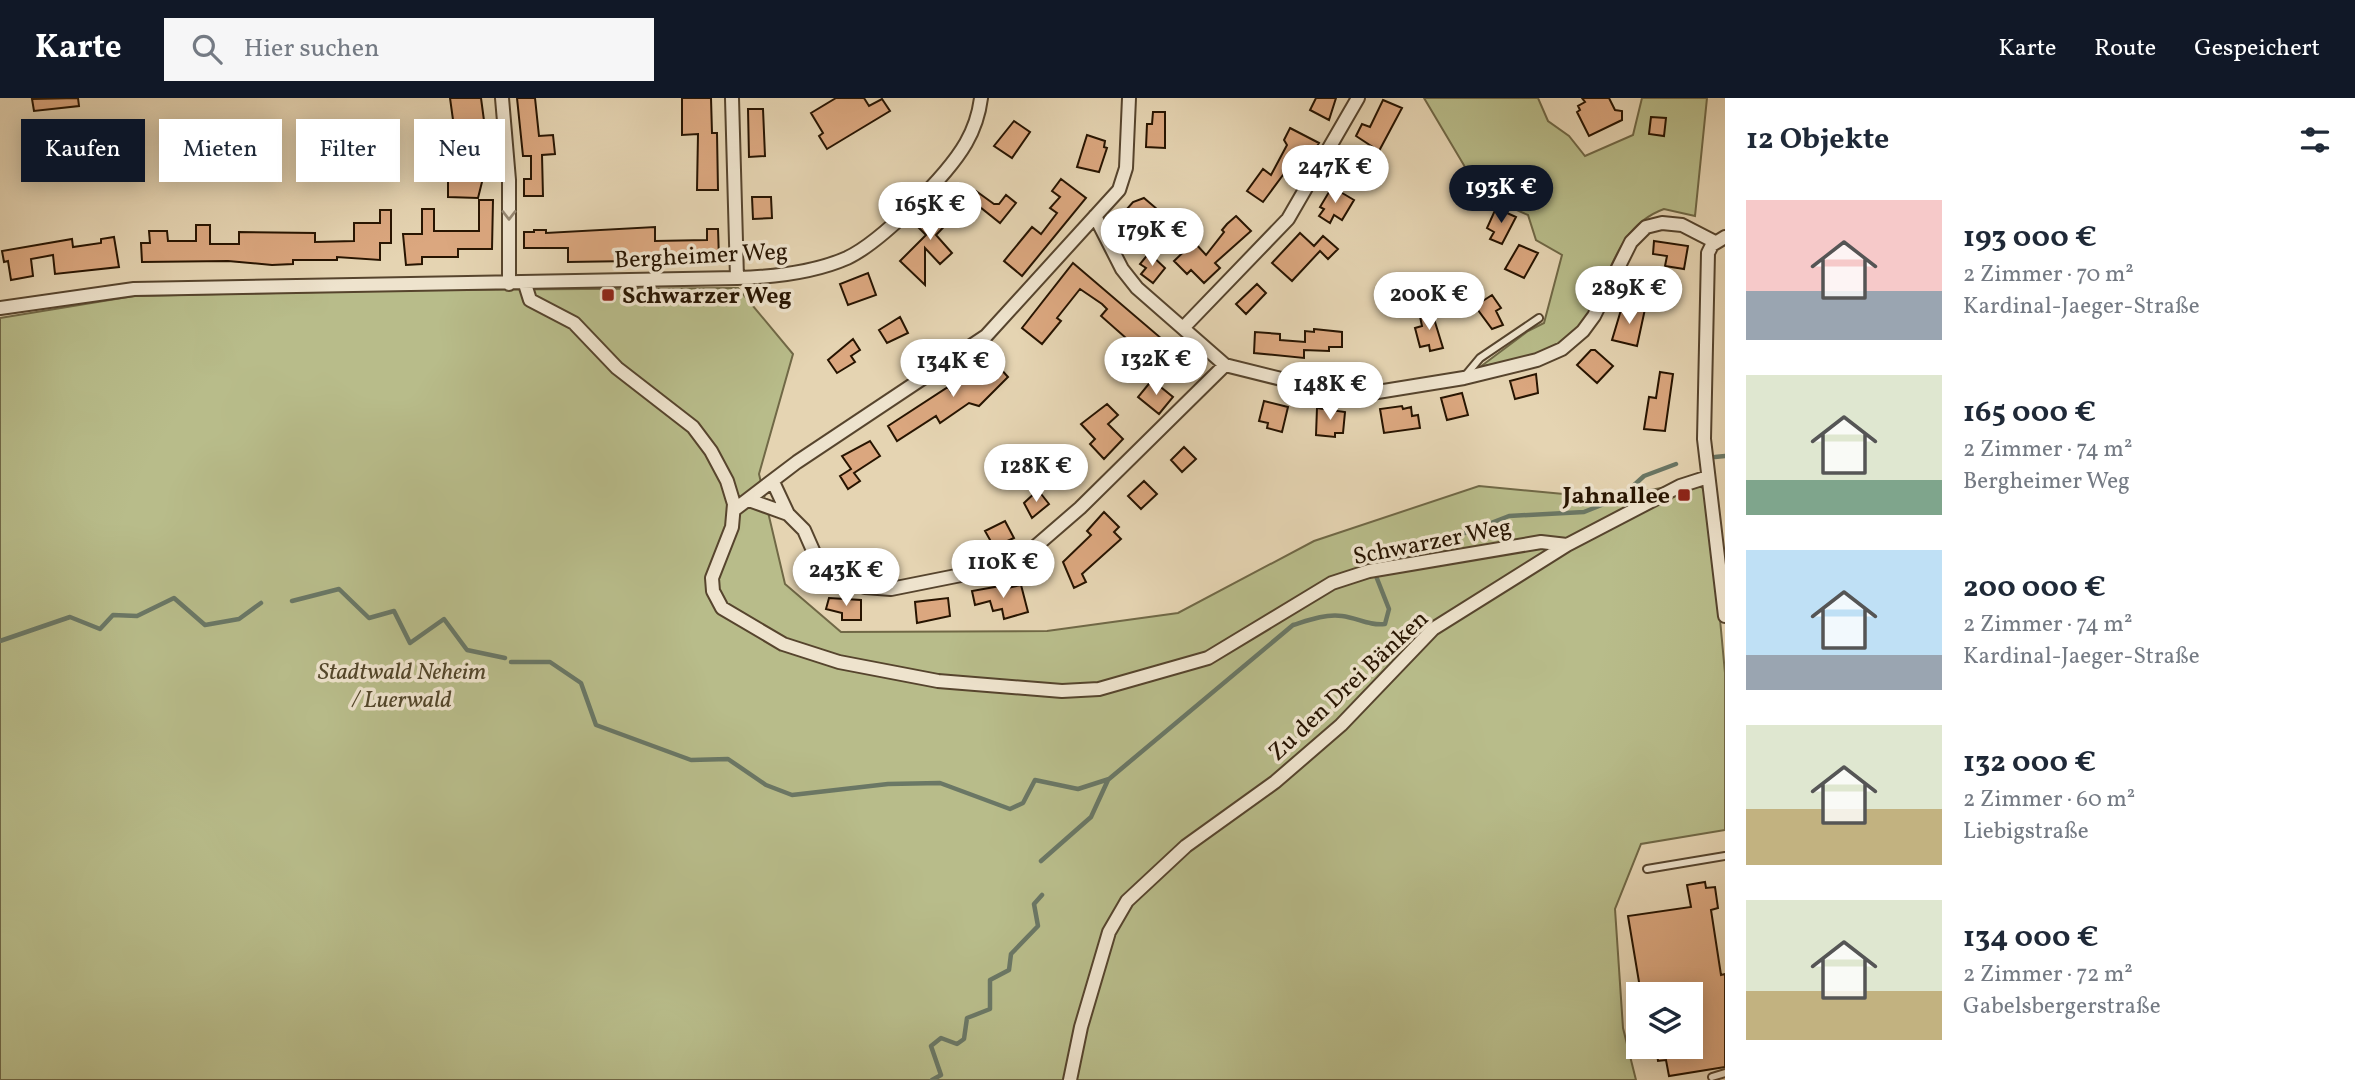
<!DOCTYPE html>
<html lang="de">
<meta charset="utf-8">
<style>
:root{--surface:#fff;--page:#f6f6f7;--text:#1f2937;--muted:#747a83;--accent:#111827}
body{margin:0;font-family:Vollkorn,serif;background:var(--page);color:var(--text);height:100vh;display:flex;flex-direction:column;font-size:26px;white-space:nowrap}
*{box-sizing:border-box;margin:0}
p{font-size:23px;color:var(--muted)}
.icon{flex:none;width:38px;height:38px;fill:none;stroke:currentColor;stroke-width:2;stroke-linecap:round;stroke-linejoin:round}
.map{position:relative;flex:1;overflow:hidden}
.details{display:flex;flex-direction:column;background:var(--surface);width:630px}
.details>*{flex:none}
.guide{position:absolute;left:21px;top:21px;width:665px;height:63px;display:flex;gap:14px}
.controls{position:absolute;left:1626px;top:884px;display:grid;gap:14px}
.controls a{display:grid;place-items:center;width:77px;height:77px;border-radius:0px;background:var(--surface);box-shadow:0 4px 18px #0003;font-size:35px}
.price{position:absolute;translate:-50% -60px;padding:0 16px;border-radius:24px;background:#fff;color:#222;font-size:23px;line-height:46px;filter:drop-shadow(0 2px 4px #0008)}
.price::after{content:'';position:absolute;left:50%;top:42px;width:21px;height:16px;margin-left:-10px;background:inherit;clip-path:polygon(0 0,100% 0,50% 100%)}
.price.selected{background:var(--accent);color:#fff}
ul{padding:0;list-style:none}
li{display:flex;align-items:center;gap:21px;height:175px;padding:0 21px}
li span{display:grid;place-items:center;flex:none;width:196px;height:140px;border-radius:0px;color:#555}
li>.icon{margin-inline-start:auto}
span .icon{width:84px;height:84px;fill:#fffc;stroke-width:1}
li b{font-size:30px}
h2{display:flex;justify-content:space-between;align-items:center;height:84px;padding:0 21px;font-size:30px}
.chip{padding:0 24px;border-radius:0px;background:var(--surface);box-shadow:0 4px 18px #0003;font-size:24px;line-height:63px}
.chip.selected{background:var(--accent);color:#fff}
header{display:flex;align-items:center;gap:42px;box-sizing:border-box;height:98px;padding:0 35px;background:var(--accent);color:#fff}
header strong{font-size:33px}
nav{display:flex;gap:38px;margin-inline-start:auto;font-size:24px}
.search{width:490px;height:63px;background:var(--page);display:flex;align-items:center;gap:18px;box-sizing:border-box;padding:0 24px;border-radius:0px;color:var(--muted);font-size:26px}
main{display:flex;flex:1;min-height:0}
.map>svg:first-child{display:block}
.green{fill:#b8bc8a;stroke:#706846;stroke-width:2}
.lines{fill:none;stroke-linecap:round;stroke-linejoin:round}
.stream{stroke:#6a7765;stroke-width:4.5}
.building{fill:#dba77f;stroke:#271401;stroke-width:2}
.service-casing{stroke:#56442d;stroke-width:10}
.minor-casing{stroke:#56442d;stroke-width:16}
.service{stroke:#eee3cd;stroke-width:6}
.minor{stroke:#eee3cd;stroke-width:12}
.oneway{stroke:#948671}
.poi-dot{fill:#8f2418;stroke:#eee3cd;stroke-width:2.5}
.labels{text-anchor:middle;stroke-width:7;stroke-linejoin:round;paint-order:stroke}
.street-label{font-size:24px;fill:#271401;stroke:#eee3cd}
.poi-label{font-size:24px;font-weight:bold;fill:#271401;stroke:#eee3cd;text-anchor:start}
.park-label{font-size:24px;font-style:italic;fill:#52462a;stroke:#eee3cd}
</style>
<header>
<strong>Karte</strong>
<div class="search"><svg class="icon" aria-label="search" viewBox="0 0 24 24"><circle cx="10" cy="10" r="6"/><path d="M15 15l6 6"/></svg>Hier suchen</div>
<nav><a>Karte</a><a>Route</a><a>Gespeichert</a></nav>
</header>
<main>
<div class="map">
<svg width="1725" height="982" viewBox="0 0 1725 982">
<rect width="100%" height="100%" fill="#e5d4b2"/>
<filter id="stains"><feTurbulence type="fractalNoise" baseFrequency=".00286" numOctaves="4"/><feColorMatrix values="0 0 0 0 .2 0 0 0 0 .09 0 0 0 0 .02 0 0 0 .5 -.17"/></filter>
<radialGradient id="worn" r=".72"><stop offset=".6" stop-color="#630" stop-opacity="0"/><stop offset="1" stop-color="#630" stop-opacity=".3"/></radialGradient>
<path class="green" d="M 1424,0 L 1538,0 L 1548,23 L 1569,38 L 1585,58 L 1633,37 L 1642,0 L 1707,0 L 1695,118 L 1664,111 C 1609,131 1610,195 1576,234 C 1555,258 1509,262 1480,269 L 1528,233 L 1544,225 L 1562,157 L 1536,142 L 1528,117 L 1469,91 L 1468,74 Z
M 738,190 L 793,256 L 759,376 L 785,486 L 841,534 L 1047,533 L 1178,515 L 1314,443 L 1479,388 L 1606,400 L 1699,383 L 1709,403 L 1725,575 L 1725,732 L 1641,746 L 1615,811 L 1623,930 L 1636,982 L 0,982 L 0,220 L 134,198 L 409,192 Z"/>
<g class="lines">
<path class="stream" d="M 1715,359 L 1725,358
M 1377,462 L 1442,444 L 1509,418 L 1584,414 L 1621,399 L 1644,378 L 1676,366
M 292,503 L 339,491 L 369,520 L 394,513 L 410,545 L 444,521 L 467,552 L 505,560
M 0,543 L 70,519 L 100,531 L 113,517 L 137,518 L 174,500 L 205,527 L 239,521 L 261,505
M 511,564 L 550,564 L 581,585 L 596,627 L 691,662 L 728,661 L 766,687 L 792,697 L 888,686 L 940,685 L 1010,711 L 1023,705 L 1035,682 L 1078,691 L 1109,681 L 1293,527 C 1309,522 1324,516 1342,518 C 1358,520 1369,528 1385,526 L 1389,511 L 1376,478
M 1041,763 L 1091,719 L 1108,682
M 932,982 L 941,977 L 931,948 L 941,940 L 957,946 L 964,941 L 967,920 L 990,911 L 990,882 L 1009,872 L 1011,856 L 1038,828 L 1034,806 L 1042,797"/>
</g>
<path class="building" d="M 78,0 L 79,8 L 34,13 L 32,1 Z
M 450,0 L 481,0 L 489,60 L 472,63 L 471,56 L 458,58 Z
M 517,0 L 535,0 L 539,38 L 553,37 L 555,56 L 542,57 L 543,98 L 524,98 L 524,81 L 531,81 L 531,58 L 523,58 Z
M 682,0 L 711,0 L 712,35 L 717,35 L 718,92 L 697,92 L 698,36 L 682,37 Z
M 836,0 L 864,0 L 869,8 L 882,1 L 890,13 L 827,51 L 819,38 L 823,35 L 811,15 Z
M 1316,0 L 1336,0 L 1329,22 L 1310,12 Z
M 1582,0 L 1609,0 L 1615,12 L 1622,13 L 1622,22 L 1589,38 L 1577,14 L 1580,12 L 1578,8 L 1585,4 Z
M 1383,2 L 1402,10 L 1379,53 L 1356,38 L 1362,26 L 1370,29 Z
M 748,11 L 763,11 L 765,58 L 749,59 Z
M 1153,14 L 1165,14 L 1165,50 L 1146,49 L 1147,26 L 1152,26 Z
M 1651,19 L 1666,20 L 1664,38 L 1649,36 Z
M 1014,23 L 1030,34 L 1012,60 L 994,48 Z
M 1290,30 L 1319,45 L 1294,83 L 1283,77 L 1263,104 L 1247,93 L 1263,71 L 1271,77 L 1287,47 L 1284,42 Z
M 1087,37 L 1105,43 L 1104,49 L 1107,50 L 1099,74 L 1077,69 Z
M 448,79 L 483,80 L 478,100 L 448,99 Z
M 1061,81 L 1086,100 L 1022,178 L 1004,163 L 1032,129 L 1041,136 L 1057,115 L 1050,110 L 1060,99 L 1052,93 Z
M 1332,89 L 1354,102 L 1342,122 L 1334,117 L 1330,125 L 1319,118 L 1324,111 L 1320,109 Z
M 976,93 L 994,106 L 999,106 L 1006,97 L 1016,105 L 1000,125 L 970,101 Z
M 752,99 L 771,99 L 772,120 L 753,121 Z
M 1144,100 L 1164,117 L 1141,144 L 1119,120 L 1133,104 Z
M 479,102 L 493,102 L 492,151 L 458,151 L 458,159 L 422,159 L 422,166 L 406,167 L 403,136 L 422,136 L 422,111 L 434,111 L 434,133 L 479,133 Z
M 943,104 L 956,116 L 936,137 L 952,155 L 940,166 L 925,150 L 925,187 L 900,163 L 926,137 L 917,128 Z
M 1496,110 L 1516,119 L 1502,146 L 1490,141 L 1494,134 L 1487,130 Z
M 380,112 L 391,112 L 391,145 L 380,145 L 380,162 L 337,159 L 337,162 L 293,162 L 293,166 L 272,167 L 228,163 L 142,164 L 141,145 L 150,145 L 149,133 L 167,133 L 168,143 L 196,143 L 196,127 L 210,127 L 210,146 L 239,146 L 239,134 L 315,135 L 315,144 L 354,143 L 354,125 L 380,125 Z
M 1236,118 L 1251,133 L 1215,165 L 1220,170 L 1204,185 L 1191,172 L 1187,176 L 1174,163 L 1194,144 L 1206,157 L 1224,134 L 1222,132 L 1227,126 Z
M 655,129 L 655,143 L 707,142 L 707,131 L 718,131 L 719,161 L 655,162 L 655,158 L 631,159 L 632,163 L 568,164 L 568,150 L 524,150 L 524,134 L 534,134 L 534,132 L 546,132 L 546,135 Z
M 1300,135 L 1314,148 L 1323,138 L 1338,151 L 1328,161 L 1320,153 L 1292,183 L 1272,165 Z
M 114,139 L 119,169 L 55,176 L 53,157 L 31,161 L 33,178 L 11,182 L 8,163 L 4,164 L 2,153 L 72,141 L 73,149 L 101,145 L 101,141 Z
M 1654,143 L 1688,148 L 1684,171 L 1665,168 L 1667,158 L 1653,156 Z
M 1519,147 L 1538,155 L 1524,180 L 1505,171 Z
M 1149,155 L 1165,170 L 1153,185 L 1141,176 L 1146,170 L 1140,166 Z
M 1073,165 L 1176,253 L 1161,271 L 1101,218 L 1107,211 L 1102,206 L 1080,191 L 1057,220 L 1061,223 L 1042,246 L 1022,230 Z
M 868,175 L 876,197 L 848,207 L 840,186 Z
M 1257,186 L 1266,195 L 1246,216 L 1236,206 Z
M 1492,197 L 1501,210 L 1496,213 L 1503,227 L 1492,231 L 1475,208 Z
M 1630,207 L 1645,211 L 1637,248 L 1612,242 L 1621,212 L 1628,214 Z
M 1431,211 L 1443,250 L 1430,253 L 1429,247 L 1420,249 L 1415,230 L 1422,228 L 1419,214 Z
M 900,219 L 908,235 L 887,245 L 879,232 Z
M 1314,231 L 1342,234 L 1342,249 L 1329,249 L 1329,253 L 1304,252 L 1304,260 L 1254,255 L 1255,234 L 1280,236 L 1280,242 L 1305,244 L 1305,233 L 1314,234 Z
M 853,241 L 860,252 L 851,258 L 855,264 L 837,275 L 828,262 Z
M 1591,252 L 1595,252 L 1613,268 L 1597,285 L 1577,267 Z
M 990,259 L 1008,279 L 979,308 L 969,305 L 940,325 L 936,318 L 897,343 L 888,328 L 948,289 L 951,294 L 976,271 L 974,268 Z
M 1660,274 L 1673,276 L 1665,333 L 1644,331 L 1649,299 L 1656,300 Z
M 1536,276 L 1538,295 L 1515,301 L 1510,283 Z
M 1152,282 L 1173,299 L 1159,316 L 1138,299 Z
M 1462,295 L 1468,317 L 1447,322 L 1441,300 Z
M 1264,303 L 1288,309 L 1282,334 L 1267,330 L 1268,325 L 1259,323 Z
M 1107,306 L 1118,317 L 1108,326 L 1123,341 L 1104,361 L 1090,346 L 1095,341 L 1081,326 Z
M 1402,308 L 1403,311 L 1411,309 L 1412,318 L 1418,317 L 1420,330 L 1384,335 L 1380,311 Z
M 1317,310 L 1345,314 L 1343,335 L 1335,335 L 1335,339 L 1316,337 Z
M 870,343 L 880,358 L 854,375 L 860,383 L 848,391 L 840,378 L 851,371 L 842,358 Z
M 1184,349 L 1196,361 L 1182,374 L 1171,362 Z
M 1144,383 L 1157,396 L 1141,411 L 1128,398 Z
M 1038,392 L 1049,406 L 1032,420 L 1024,405 Z
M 1104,414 L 1119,429 L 1114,434 L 1121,441 L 1082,476 L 1086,484 L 1074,490 L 1063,464 L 1091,437 L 1087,433 Z
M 1005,423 L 1014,440 L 994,449 L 985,433 Z
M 1006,487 L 1007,490 L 1021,487 L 1028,514 L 1004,521 L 1002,511 L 993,513 L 990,503 L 975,507 L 972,493 Z
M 829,500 L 861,502 L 861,522 L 842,522 L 842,515 L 826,511 Z
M 948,500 L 950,518 L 917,525 L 915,504 Z
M 1705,784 L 1706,790 L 1715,789 L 1718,810 L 1711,812 L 1721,877 L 1725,876 L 1725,969 L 1669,978 L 1666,962 L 1658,963 L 1656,948 L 1690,948 L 1690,896 L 1641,896 L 1628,818 L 1691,809 L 1687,787 Z"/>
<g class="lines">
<g class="service-casing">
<path id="service" d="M 1465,278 L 1480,260 L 1539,220
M 1647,771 L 1725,758
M 1712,979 L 1725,975"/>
</g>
<g class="minor-casing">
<path id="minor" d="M 502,0 L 509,82 L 509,186
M 732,0 L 737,180
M 1095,118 L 1122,171 L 1137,190 L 1225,267 L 1330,293 L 1359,297 L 1464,280 L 1537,262 L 1562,251 L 1583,233 L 1594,218 L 1631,144 L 1646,129 L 1662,125 L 1682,127 L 1715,144
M 1725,139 L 1712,147 L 1708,155 L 1704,341 L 1725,518
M 525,186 L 530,202 L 574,225 L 617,270 L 693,329 L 711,353 L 727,383 L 734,406 L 732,429 L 712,480 L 713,493 L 722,510 L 783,546 L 839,564 L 938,583 L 1062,593 L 1099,591 L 1208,560 L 1332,485 L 1369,473 L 1541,444 L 1567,447
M 0,210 L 134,191 L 737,180 C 774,179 813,175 847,160 C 881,144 947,78 966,45 C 974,31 979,16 981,0
M 1183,230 L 1288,121 L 1358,0
M 773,384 L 788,416 L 804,432 L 819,466 L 840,480 L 865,489 L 891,491 L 991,471 L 1021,461 L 1080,410 L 1225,267
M 749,402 L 788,416
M 734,412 L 797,364 L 986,238 L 1119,92 L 1126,70 L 1129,0
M 1070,982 L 1081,929 L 1109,834 L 1127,803 L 1186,748 L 1275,684 L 1341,627 L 1433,531 L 1567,447 L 1680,388 L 1708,379"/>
</g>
<use href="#service" class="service"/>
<use href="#minor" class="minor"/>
</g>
<defs><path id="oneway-chevron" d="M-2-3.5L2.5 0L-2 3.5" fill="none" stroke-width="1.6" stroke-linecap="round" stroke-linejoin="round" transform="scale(1.75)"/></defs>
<use class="oneway" href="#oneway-chevron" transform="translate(509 117) rotate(90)"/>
<g class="poi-dot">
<rect x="601" y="190" width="14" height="14" rx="3.5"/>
<rect x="1677" y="390" width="14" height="14" rx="3.5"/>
</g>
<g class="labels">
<g class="street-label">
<text transform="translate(701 157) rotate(-3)" y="8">Bergheimer Weg</text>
<text transform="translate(1432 443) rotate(-11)" y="8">Schwarzer Weg</text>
<text transform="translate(1348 587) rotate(-43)" y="8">Zu den Drei Bänken</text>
</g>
<g class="poi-label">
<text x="622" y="205">Schwarzer Weg</text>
<text x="1670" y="405" text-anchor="end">Jahnallee</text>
</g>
<g class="park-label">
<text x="402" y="581">Stadtwald Neheim<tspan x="402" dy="28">/ Luerwald</tspan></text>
</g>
</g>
<rect width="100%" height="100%" filter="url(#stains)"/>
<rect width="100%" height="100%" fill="url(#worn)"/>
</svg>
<div class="controls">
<a><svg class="icon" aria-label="layers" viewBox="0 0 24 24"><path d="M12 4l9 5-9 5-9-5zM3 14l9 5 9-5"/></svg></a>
</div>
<b class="price" style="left:1335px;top:107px">247K €</b>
<b class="price selected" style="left:1501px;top:127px">193K €</b>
<b class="price" style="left:930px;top:144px">165K €</b>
<b class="price" style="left:1152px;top:170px">179K €</b>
<b class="price" style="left:1629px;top:228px">289K €</b>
<b class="price" style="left:1429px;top:234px">200K €</b>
<b class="price" style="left:1156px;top:299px">132K €</b>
<b class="price" style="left:953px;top:301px">134K €</b>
<b class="price" style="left:1330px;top:324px">148K €</b>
<b class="price" style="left:1036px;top:406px">128K €</b>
<b class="price" style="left:1003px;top:502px">110K €</b>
<b class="price" style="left:846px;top:510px">243K €</b>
<div class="guide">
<a class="chip selected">Kaufen</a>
<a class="chip">Mieten</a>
<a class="chip">Filter</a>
<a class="chip">Neu</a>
</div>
</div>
<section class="details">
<h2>12 Objekte<svg class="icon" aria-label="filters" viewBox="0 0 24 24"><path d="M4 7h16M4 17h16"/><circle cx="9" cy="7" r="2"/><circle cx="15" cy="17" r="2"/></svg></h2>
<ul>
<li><span style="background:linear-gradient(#f6c9c9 65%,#9aa5b1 0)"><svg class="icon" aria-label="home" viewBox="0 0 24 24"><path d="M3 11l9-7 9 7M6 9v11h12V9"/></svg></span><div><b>193 000 €</b><p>2 Zimmer · 70 m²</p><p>Kardinal-Jaeger-Straße</p></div></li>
<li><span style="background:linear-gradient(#dfe7d0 75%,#7fa58c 0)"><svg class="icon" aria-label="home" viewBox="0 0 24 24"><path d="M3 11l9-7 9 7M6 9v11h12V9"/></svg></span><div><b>165 000 €</b><p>2 Zimmer · 74 m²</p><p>Bergheimer Weg</p></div></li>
<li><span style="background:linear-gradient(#bfe0f5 75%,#9aa5b1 0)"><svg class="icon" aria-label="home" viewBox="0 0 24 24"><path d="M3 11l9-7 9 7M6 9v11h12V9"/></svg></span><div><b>200 000 €</b><p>2 Zimmer · 74 m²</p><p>Kardinal-Jaeger-Straße</p></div></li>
<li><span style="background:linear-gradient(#dfe7d0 60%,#c2b280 0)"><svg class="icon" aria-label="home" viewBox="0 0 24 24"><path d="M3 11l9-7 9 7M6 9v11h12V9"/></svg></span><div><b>132 000 €</b><p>2 Zimmer · 60 m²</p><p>Liebigstraße</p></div></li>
<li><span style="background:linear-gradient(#dfe7d0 65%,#c2b280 0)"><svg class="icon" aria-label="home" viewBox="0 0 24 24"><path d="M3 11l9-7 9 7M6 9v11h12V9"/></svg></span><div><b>134 000 €</b><p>2 Zimmer · 72 m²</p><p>Gabelsbergerstraße</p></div></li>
</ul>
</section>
</main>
